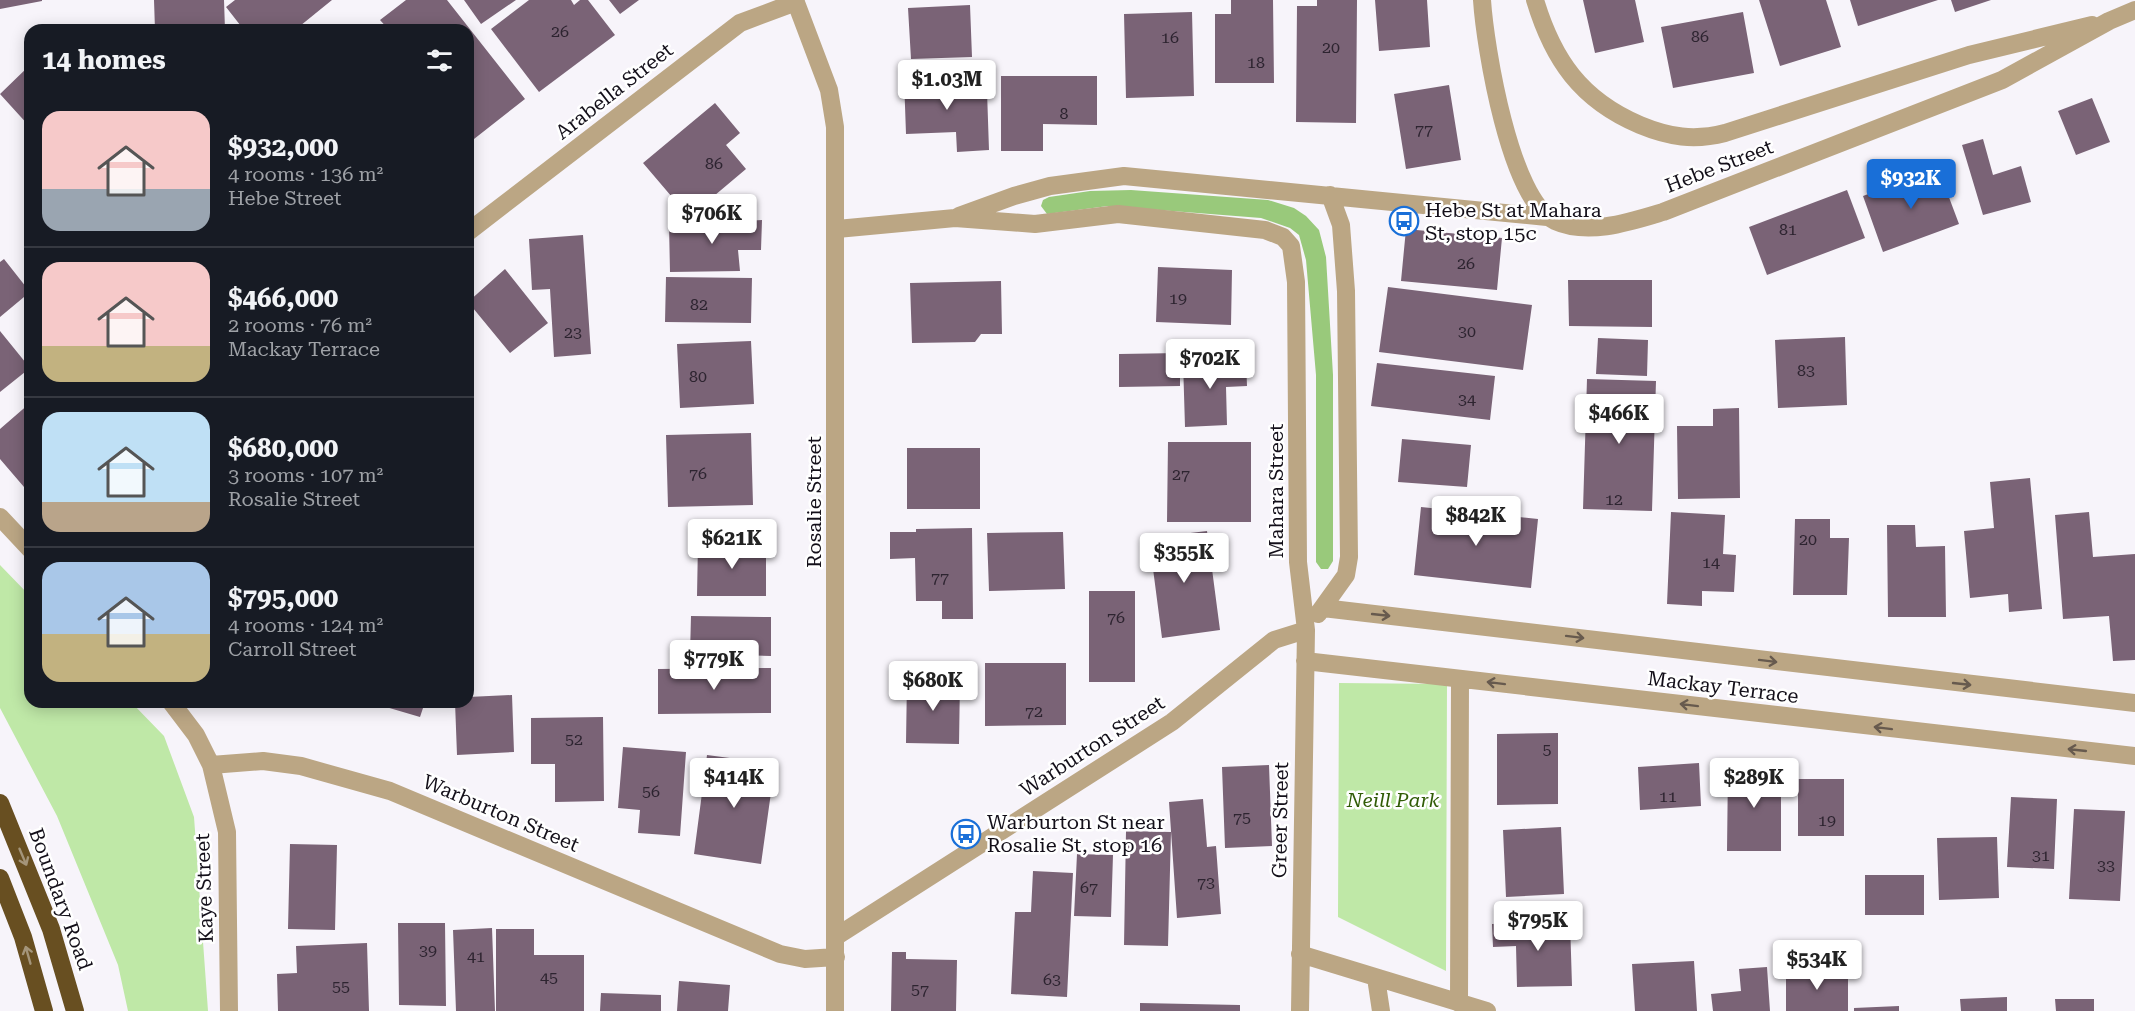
<!DOCTYPE html>
<meta charset="utf-8">
<style>
:root{--surface:#171b24;--page:#20242c;--text:#f1f3f6;--muted:#9ea1a6;--line:#363941;--accent:#196fd8}
body{margin:0;font-family:"Roboto Serif",serif;background:var(--page);color:var(--text);height:100vh;display:flex;flex-direction:column;font-size:22px;white-space:nowrap}
*{box-sizing:border-box;margin:0}
p{font-size:20px;color:var(--muted)}
.icon{flex:none;width:33px;height:33px;fill:none;stroke:currentColor;stroke-width:2;stroke-linecap:round;stroke-linejoin:round}
.map{position:relative;flex:1;overflow:hidden}
.panel{position:absolute;left:24px;top:24px;width:450px;height:684px;display:flex;flex-direction:column;background:var(--surface);border-radius:18px;box-shadow:0 3px 15px #0003}
.panel>*{flex:none}
.price{position:absolute;translate:-50% -51px;padding:0 14px;border-radius:6px;background:#fff;color:#222;font-size:20px;line-height:39px;filter:drop-shadow(0 2px 3px #0008)}
.price::after{content:'';position:absolute;left:50%;top:36px;width:18px;height:14px;margin-left:-9px;background:inherit;clip-path:polygon(0 0,100% 0,50% 100%)}
.price.on{background:var(--accent);color:#fff}
ul{padding:0;list-style:none}
li{display:flex;align-items:center;gap:18px;height:150px;padding:0 18px}
li+li{border-top:2px solid var(--line)}
li span{display:grid;place-items:center;flex:none;width:168px;height:120px;border-radius:18px;color:#555}
li>.icon{margin-inline-start:auto}
span .icon{width:72px;height:72px;fill:#fffc;stroke-width:1}
li b{font-size:26px}
h2{display:flex;justify-content:space-between;align-items:center;height:72px;padding:0 18px;font-size:26px}
.map>svg:first-child{display:block}
.green{fill:#bfe8a7}
.forest{fill:#99c97b}
.building{fill:#7a6376}
.lines{fill:none;stroke-linecap:round;stroke-linejoin:round}
.minor{stroke:#bba684;stroke-width:18}
.highway{stroke:#684f21;stroke-width:18}
.oneway{stroke:#675a4e}
.oneway2{stroke:#a4957a}
.labels{text-anchor:middle;stroke-width:5;stroke-linejoin:round;paint-order:stroke}
.number-label{font-size:16px;fill:#2d2430}
.street-label{font-size:20px;fill:#130f19;stroke:#fff}
.poi-label{font-size:20px;fill:#130f19;stroke:#fff;text-anchor:start}
.park-label{font-size:20px;font-style:italic;fill:#315c07;stroke:#fff}
</style>
<div class="map">
<svg width="2135" height="1011" viewBox="0 0 2135 1011">
<rect width="100%" height="100%" fill="#f7f4fa"/>
<path class="green" d="M 0,565 L 30,596 L 30,702 L 131,702 L 164,736 L 194,817 L 208,1011 L 128,1011 L 118,965 L 57,816 L 0,708 Z
M 1339,683 L 1447,684 L 1446,971 L 1338,917 Z"/>
<path class="forest" d="M 1131,190 L 1268,200 L 1294,208 L 1306,216 L 1319,230 L 1326,257 L 1333,375 L 1333,561 L 1328,569 L 1321,569 L 1316,562 L 1316,375 L 1306,260 L 1299,235 L 1290,228 L 1261,218 L 1108,206 L 1047,214 L 1041,206 L 1043,200 L 1049,197 L 1090,191 Z"/>
<path class="building" d="M 0,0 L 42,0 L 42,1 L 0,9 Z
M 154,0 L 224,0 L 225,30 L 155,30 Z
M 235,0 L 332,0 L 295,30 L 244,30 L 226,7 Z
M 406,0 L 447,0 L 525,99 L 474,139 L 468,131 L 468,30 L 389,30 L 380,20 Z
M 464,0 L 516,0 L 481,24 Z
M 529,0 L 571,0 L 574,5 L 580,0 L 588,0 L 615,35 L 539,92 L 491,29 Z
M 609,0 L 639,0 L 620,14 Z
M 1231,0 L 1273,0 L 1274,83 L 1215,83 L 1215,14 L 1231,14 Z
M 1317,0 L 1357,0 L 1356,123 L 1296,122 L 1297,6 L 1317,6 Z
M 1375,0 L 1427,0 L 1430,47 L 1379,51 Z
M 1583,0 L 1635,0 L 1644,42 L 1595,53 Z
M 1759,0 L 1826,0 L 1841,47 L 1780,66 Z
M 1850,0 L 1938,0 L 1858,26 Z
M 1951,0 L 1991,0 L 1955,12 Z
M 970,5 L 972,57 L 911,59 L 908,8 Z
M 1192,12 L 1194,96 L 1126,98 L 1124,14 Z
M 1743,12 L 1754,73 L 1673,88 L 1661,27 Z
M 30,65 L 30,127 L 0,94 Z
M 961,76 L 961,93 L 987,91 L 989,150 L 957,152 L 956,132 L 906,134 L 904,78 Z
M 1001,76 L 1097,76 L 1097,125 L 1043,124 L 1043,151 L 1001,151 Z
M 1449,85 L 1461,160 L 1406,169 L 1394,94 Z
M 2092,98 L 2110,142 L 2076,155 L 2058,111 Z
M 715,103 L 740,133 L 726,145 L 746,169 L 689,217 L 643,163 Z
M 1983,139 L 1993,175 L 2021,166 L 2031,202 L 1983,215 L 1962,145 Z
M 1938,168 L 1959,224 L 1883,252 L 1863,196 Z
M 1847,190 L 1865,238 L 1767,275 L 1749,227 Z
M 762,220 L 761,250 L 738,250 L 740,271 L 670,272 L 669,225 Z
M 1406,229 L 1502,238 L 1497,290 L 1401,281 Z
M 583,235 L 591,354 L 554,357 L 550,289 L 532,290 L 529,239 Z
M 4,259 L 30,292 L 0,317 L 0,262 Z
M 1158,267 L 1232,270 L 1231,325 L 1156,322 Z
M 505,269 L 548,323 L 510,353 L 468,302 Z
M 666,277 L 752,278 L 751,323 L 665,322 Z
M 1568,280 L 1652,280 L 1652,327 L 1569,326 Z
M 1001,281 L 1002,334 L 981,334 L 975,342 L 912,343 L 910,283 Z
M 1388,287 L 1532,305 L 1523,370 L 1379,352 Z
M 0,331 L 30,368 L 0,392 Z
M 1845,337 L 1847,405 L 1778,408 L 1775,340 Z
M 1598,338 L 1648,340 L 1647,376 L 1596,374 Z
M 751,341 L 754,404 L 680,408 L 677,344 Z
M 1180,353 L 1180,386 L 1119,387 L 1119,354 Z
M 1246,360 L 1247,386 L 1226,387 L 1227,425 L 1185,427 L 1183,361 Z
M 1377,363 L 1495,376 L 1490,420 L 1371,406 Z
M 1587,379 L 1656,381 L 1652,511 L 1583,509 Z
M 30,403 L 30,494 L 0,459 L 0,429 Z
M 1739,408 L 1740,498 L 1678,499 L 1677,426 L 1713,426 L 1713,409 Z
M 751,433 L 753,505 L 668,507 L 666,435 Z
M 1402,439 L 1471,445 L 1467,487 L 1398,482 Z
M 1168,442 L 1251,442 L 1251,522 L 1167,522 Z
M 907,448 L 980,448 L 980,509 L 907,509 Z
M 2030,478 L 2042,609 L 2009,612 L 2008,594 L 1970,598 L 1964,531 L 1994,528 L 1990,482 Z
M 1421,507 L 1538,519 L 1531,588 L 1414,575 Z
M 1671,512 L 1725,515 L 1723,554 L 1736,555 L 1734,592 L 1702,591 L 1702,606 L 1667,604 Z
M 2089,512 L 2093,557 L 2135,554 L 2135,660 L 2113,661 L 2109,616 L 2063,619 L 2055,515 Z
M 1795,519 L 1830,519 L 1830,538 L 1849,538 L 1847,595 L 1793,595 Z
M 1887,525 L 1915,525 L 1916,547 L 1945,546 L 1946,617 L 1888,617 Z
M 972,528 L 973,619 L 942,619 L 942,601 L 916,601 L 915,558 L 890,559 L 890,532 L 916,532 L 916,529 Z
M 1207,531 L 1220,630 L 1162,638 L 1149,538 Z
M 1063,532 L 1065,589 L 989,591 L 987,533 Z
M 698,543 L 766,544 L 766,596 L 697,596 Z
M 1089,591 L 1135,591 L 1135,682 L 1089,682 Z
M 691,616 L 771,617 L 771,656 L 690,654 Z
M 985,663 L 1066,663 L 1066,725 L 985,726 Z
M 771,668 L 771,713 L 658,714 L 658,669 Z
M 907,679 L 960,680 L 959,744 L 906,743 Z
M 512,695 L 514,752 L 457,755 L 455,702 L 468,702 L 468,697 Z
M 369,702 L 425,702 L 420,717 Z
M 603,717 L 604,801 L 555,802 L 555,764 L 531,764 L 531,718 Z
M 1558,733 L 1558,804 L 1497,805 L 1497,734 Z
M 623,747 L 686,752 L 680,836 L 638,833 L 640,810 L 618,808 Z
M 707,755 L 775,764 L 761,864 L 694,854 Z
M 1699,763 L 1701,806 L 1640,810 L 1638,767 Z
M 1269,765 L 1272,846 L 1225,848 L 1222,767 Z
M 1728,767 L 1781,768 L 1781,851 L 1727,851 Z
M 1798,779 L 1844,779 L 1844,836 L 1798,836 Z
M 2011,797 L 2057,799 L 2054,869 L 2007,867 Z
M 1203,799 L 1207,847 L 1216,846 L 1221,914 L 1177,918 L 1169,802 Z
M 2074,809 L 2125,811 L 2120,901 L 2069,899 Z
M 1561,827 L 1564,894 L 1506,897 L 1503,830 Z
M 1126,831 L 1171,832 L 1168,946 L 1124,945 Z
M 1997,837 L 1999,898 L 1939,900 L 1937,838 Z
M 290,844 L 337,845 L 335,930 L 288,929 Z
M 1077,854 L 1113,855 L 1111,917 L 1074,916 Z
M 1033,871 L 1073,873 L 1067,997 L 1011,994 L 1015,912 L 1031,912 Z
M 1865,875 L 1924,875 L 1924,915 L 1865,915 Z
M 1570,921 L 1572,986 L 1517,987 L 1516,946 L 1493,947 L 1492,924 Z
M 398,923 L 445,923 L 446,1006 L 399,1005 Z
M 492,928 L 495,1011 L 456,1011 L 453,930 Z
M 496,929 L 534,929 L 534,955 L 584,955 L 584,1011 L 496,1011 Z
M 367,943 L 369,1011 L 278,1011 L 277,974 L 297,973 L 296,946 Z
M 892,952 L 906,952 L 906,959 L 957,960 L 956,1011 L 891,1011 Z
M 1694,961 L 1697,1011 L 1635,1011 L 1632,964 Z
M 1767,967 L 1770,1011 L 1713,1011 L 1711,994 L 1741,991 L 1739,969 Z
M 1848,970 L 1848,1011 L 1786,1011 L 1786,971 Z
M 679,981 L 730,985 L 728,1011 L 677,1011 Z
M 601,993 L 661,995 L 661,1011 L 600,1011 Z
M 2007,997 L 2007,1011 L 1961,1011 L 1960,999 Z
M 2055,999 L 2094,999 L 2094,1011 L 2056,1011 Z
M 1140,1003 L 1240,1005 L 1240,1011 L 1140,1011 Z
M 1899,1006 L 1899,1011 L 1854,1011 L 1854,1008 Z"/>
<g class="lines">
<path class="minor" d="M 795,0 L 829,90 L 835,127 L 835,1011
M 1482,0 C 1485,46 1510,201 1555,221 C 1588,236 1630,222 1663,212 L 2002,80 L 2109,21 L 2135,10
M 1535,0 C 1553,60 1581,100 1640,125 C 1669,137 1694,141 1725,133 L 1969,55 L 2092,25
M 959,216 L 1014,196 L 1050,186 L 1124,176 L 1547,217
M 837,229 L 955,218 L 1035,224 L 1118,214 L 1265,230 L 1283,237 L 1291,246 L 1296,282 L 1298,562 L 1306,630 L 1300,1011
M 468,232 L 740,23 L 796,2
M 0,517 L 30,549
M 1323,608 L 2135,703
M 1318,614 L 1346,575 L 1349,557 L 1346,291 L 1341,225 L 1330,195
M 1305,661 L 2135,756
M 171,702 L 196,735 L 211,765 L 263,761 L 301,766 L 390,791 L 780,954 L 805,959 L 836,957
M 211,765 L 227,832 L 229,1011
M 837,936 L 1172,722 L 1274,640 L 1306,630
M 1300,954 L 1487,1011
M 1376,978 L 1381,1011
M 1459,1003 L 1460,679"/>
<path class="highway" d="M 0,803 L 51,929 L 75,1011
M 0,878 L 23,937 L 44,1011"/>
</g>
<defs><path id="oneway-shaft" d="M-6 0H5M1.5-3L5.5 0L1.5 3" fill="none" stroke-width="1.6" stroke-linecap="round" stroke-linejoin="round" transform="scale(1.5)"/></defs>
<g class="oneway">
<use href="#oneway-shaft" transform="translate(1381 615) rotate(6)"/>
<use href="#oneway-shaft" transform="translate(1575 637) rotate(7)"/>
<use href="#oneway-shaft" transform="translate(1768 661) rotate(7)"/>
<use href="#oneway-shaft" transform="translate(1496 683) rotate(-173)"/>
<use href="#oneway-shaft" transform="translate(1962 684) rotate(6)"/>
<use href="#oneway-shaft" transform="translate(1689 705) rotate(-173)"/>
<use href="#oneway-shaft" transform="translate(1883 728) rotate(-173)"/>
<use href="#oneway-shaft" transform="translate(2077 750) rotate(-174)"/>
</g>
<g class="oneway2">
<use href="#oneway-shaft" transform="translate(23 857) rotate(67)"/>
<use href="#oneway-shaft" transform="translate(28 955) rotate(-106)"/>
</g>
<defs>
<g id="bus-ring" transform="scale(1.5)"><circle r="9.5" fill="#fff" stroke="#196fd8" stroke-width="1.5"/><path d="M-5-6H5V4H4V6H2V4H-2V6H-4V4H-5ZM-3.5-4V0h7V-4ZM-3.5 1.2v1.5H-2V1.2ZM2 1.2v1.5H3.5V1.2Z" fill="#196fd8"/></g>
</defs>
<g fill-rule="evenodd">
<use href="#bus-ring" x="1404" y="221"/>
<use href="#bus-ring" x="966" y="834"/>
</g>
<g class="labels">
<g class="number-label">
<text x="560" y="37">26</text>
<text x="1700" y="42">86</text>
<text x="1170" y="43">16</text>
<text x="1331" y="53">20</text>
<text x="1256" y="68">18</text>
<text x="1064" y="119">8</text>
<text x="1424" y="135">77</text>
<text x="714" y="169">86</text>
<text x="1788" y="235">81</text>
<text x="1466" y="269">26</text>
<text x="1178" y="304">19</text>
<text x="699" y="310">82</text>
<text x="1467" y="337">30</text>
<text x="573" y="338">23</text>
<text x="1806" y="376">83</text>
<text x="698" y="382">80</text>
<text x="1467" y="405">34</text>
<text x="698" y="479">76</text>
<text x="1181" y="480">27</text>
<text x="1614" y="505">12</text>
<text x="1808" y="545">20</text>
<text x="1711" y="568">14</text>
<text x="940" y="583">77</text>
<text x="1116" y="623">76</text>
<text x="1034" y="717">72</text>
<text x="574" y="745">52</text>
<text x="1547" y="755">5</text>
<text x="651" y="797">56</text>
<text x="1668" y="802">11</text>
<text x="1242" y="823">75</text>
<text x="1827" y="826">19</text>
<text x="2041" y="861">31</text>
<text x="2106" y="871">33</text>
<text x="1206" y="888">73</text>
<text x="1089" y="893">67</text>
<text x="428" y="956">39</text>
<text x="476" y="962">41</text>
<text x="549" y="983">45</text>
<text x="1052" y="985">63</text>
<text x="341" y="992">55</text>
<text x="920" y="995">57</text>
</g>
<g class="street-label">
<text transform="translate(614 91) rotate(-38)" y="7">Arabella Street</text>
<text transform="translate(1719 166) rotate(-21)" y="7">Hebe Street</text>
<text transform="translate(1276 491) rotate(-90)" y="7">Mahara Street</text>
<text transform="translate(814 502) rotate(-90)" y="7">Rosalie Street</text>
<text transform="translate(1723 687) rotate(7)" y="7">Mackay Terrace</text>
<text transform="translate(1092 746) rotate(-33)" y="7">Warburton Street</text>
<text transform="translate(501 813) rotate(23)" y="7">Warburton Street</text>
<text transform="translate(1280 820) rotate(-89)" y="7">Greer Street</text>
<text transform="translate(204 888) rotate(-92)" y="7">Kaye Street</text>
<text transform="translate(61 899) rotate(70)" y="7">Boundary Road</text>
</g>
<g class="poi-label">
<text x="1425" y="217">Hebe St at Mahara<tspan x="1425" dy="23">St, stop 15c</tspan></text>
<text x="987" y="829">Warburton St near<tspan x="987" dy="23">Rosalie St, stop 16</tspan></text>
</g>
<g class="park-label">
<text x="1393" y="807">Neill Park</text>
</g>
</g>
</svg>
<b class="price" style="left:947px;top:111px">$1.03M</b>
<b class="price on" style="left:1911px;top:210px">$932K</b>
<b class="price" style="left:712px;top:245px">$706K</b>
<b class="price" style="left:1210px;top:390px">$702K</b>
<b class="price" style="left:1619px;top:445px">$466K</b>
<b class="price" style="left:1476px;top:547px">$842K</b>
<b class="price" style="left:732px;top:570px">$621K</b>
<b class="price" style="left:1184px;top:584px">$355K</b>
<b class="price" style="left:714px;top:691px">$779K</b>
<b class="price" style="left:933px;top:712px">$680K</b>
<b class="price" style="left:734px;top:809px">$414K</b>
<b class="price" style="left:1754px;top:809px">$289K</b>
<b class="price" style="left:1538px;top:952px">$795K</b>
<b class="price" style="left:1817px;top:991px">$534K</b>
<section class="panel">
<h2>14 homes<svg class="icon" aria-label="filters" viewBox="0 0 24 24"><path d="M4 7h16M4 17h16"/><circle cx="9" cy="7" r="2"/><circle cx="15" cy="17" r="2"/></svg></h2>
<ul>
<li><span style="background:linear-gradient(#f6c9c9 65%,#9aa5b1 0)"><svg class="icon" aria-label="home" viewBox="0 0 24 24"><path d="M3 11l9-7 9 7M6 9v11h12V9"/></svg></span><div><b>$932,000</b><p>4 rooms · 136 m²</p><p>Hebe Street</p></div></li>
<li><span style="background:linear-gradient(#f6c9c9 70%,#c2b280 0)"><svg class="icon" aria-label="home" viewBox="0 0 24 24"><path d="M3 11l9-7 9 7M6 9v11h12V9"/></svg></span><div><b>$466,000</b><p>2 rooms · 76 m²</p><p>Mackay Terrace</p></div></li>
<li><span style="background:linear-gradient(#bfe0f5 75%,#b9a48a 0)"><svg class="icon" aria-label="home" viewBox="0 0 24 24"><path d="M3 11l9-7 9 7M6 9v11h12V9"/></svg></span><div><b>$680,000</b><p>3 rooms · 107 m²</p><p>Rosalie Street</p></div></li>
<li><span style="background:linear-gradient(#a9c7e8 60%,#c2b280 0)"><svg class="icon" aria-label="home" viewBox="0 0 24 24"><path d="M3 11l9-7 9 7M6 9v11h12V9"/></svg></span><div><b>$795,000</b><p>4 rooms · 124 m²</p><p>Carroll Street</p></div></li>
</ul>
</section>
</div>
